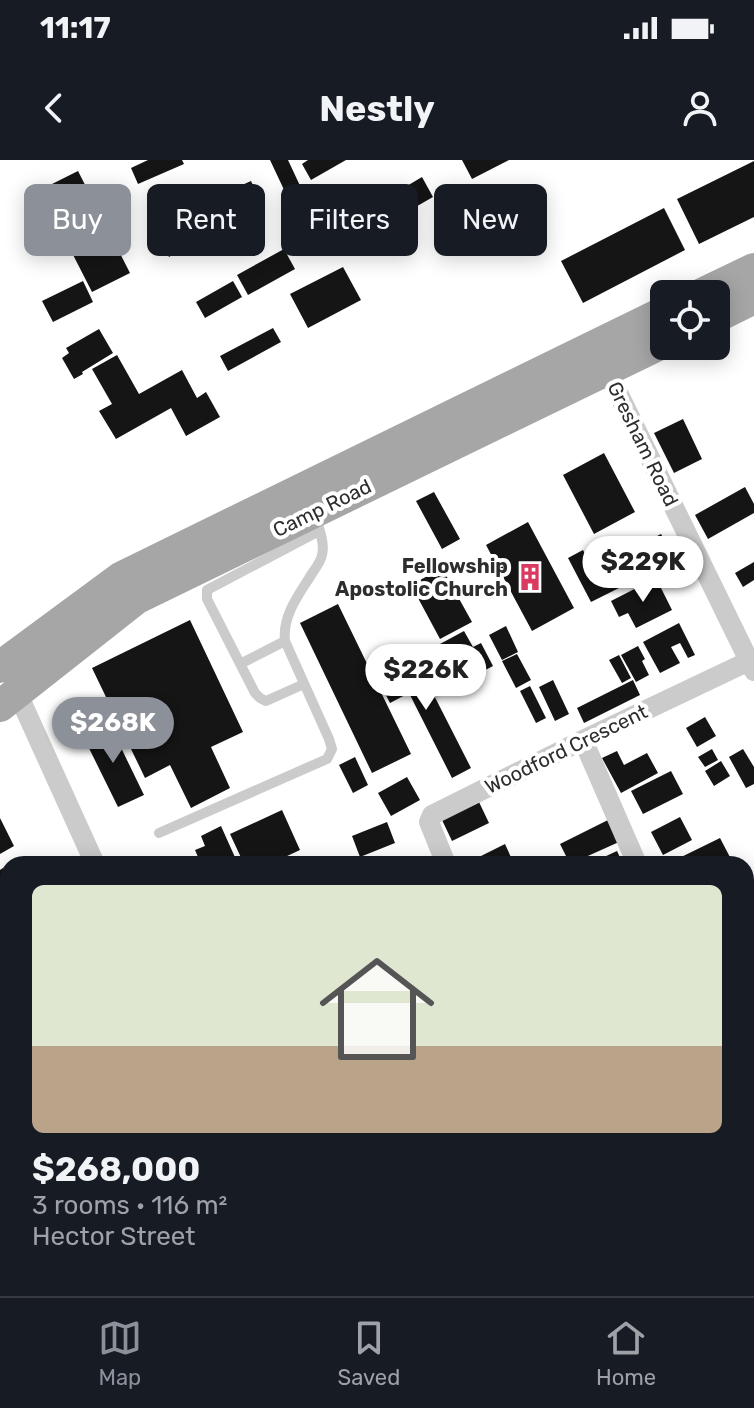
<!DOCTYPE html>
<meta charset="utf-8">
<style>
:root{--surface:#171b24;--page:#242831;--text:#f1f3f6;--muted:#9ea1a6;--line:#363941;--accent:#8c9099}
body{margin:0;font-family:Rubik,sans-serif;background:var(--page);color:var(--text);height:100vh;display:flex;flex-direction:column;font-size:30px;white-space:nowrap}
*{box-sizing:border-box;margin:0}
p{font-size:26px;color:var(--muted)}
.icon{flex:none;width:44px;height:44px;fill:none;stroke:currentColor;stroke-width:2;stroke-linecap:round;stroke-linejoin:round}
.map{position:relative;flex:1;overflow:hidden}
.drawer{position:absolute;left:0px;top:696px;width:754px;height:440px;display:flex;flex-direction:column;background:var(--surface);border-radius:24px 24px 0 0;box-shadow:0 4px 20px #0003}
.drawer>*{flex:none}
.banner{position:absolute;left:24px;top:24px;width:706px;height:72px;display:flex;gap:16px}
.tools{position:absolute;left:650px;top:120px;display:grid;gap:16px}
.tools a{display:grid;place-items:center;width:80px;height:80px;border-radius:12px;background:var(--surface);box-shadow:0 4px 20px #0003;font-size:40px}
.price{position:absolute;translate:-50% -68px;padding:0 18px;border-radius:28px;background:#fff;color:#222;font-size:26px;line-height:52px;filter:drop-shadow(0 2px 4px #0008)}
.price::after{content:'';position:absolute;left:50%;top:48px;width:24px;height:18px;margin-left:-12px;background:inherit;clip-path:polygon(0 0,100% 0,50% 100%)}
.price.on{background:var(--accent);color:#fff}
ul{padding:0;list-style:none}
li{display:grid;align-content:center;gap:16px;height:424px;padding:0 32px}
li span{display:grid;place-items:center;height:248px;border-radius:12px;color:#555}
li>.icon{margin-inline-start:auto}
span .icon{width:144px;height:144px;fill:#fffc;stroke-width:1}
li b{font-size:34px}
.tag{padding:0 28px;border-radius:12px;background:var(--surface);box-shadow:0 4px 20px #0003;font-size:28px;line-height:72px}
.tag.on{background:var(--accent);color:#fff}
.status{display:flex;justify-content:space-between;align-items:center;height:56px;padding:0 40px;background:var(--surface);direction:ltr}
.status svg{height:22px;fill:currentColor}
header{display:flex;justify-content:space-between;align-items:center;height:104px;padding:0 32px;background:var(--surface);font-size:36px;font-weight:700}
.tab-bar{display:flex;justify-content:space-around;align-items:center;height:112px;border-top:2px solid var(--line);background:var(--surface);font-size:22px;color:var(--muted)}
.tab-bar a{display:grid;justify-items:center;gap:4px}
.tab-bar .on{color:var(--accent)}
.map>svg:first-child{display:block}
.building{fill:#151515}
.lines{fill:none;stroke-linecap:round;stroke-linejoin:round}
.service{stroke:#cbcbcb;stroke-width:10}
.minor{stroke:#cbcbcb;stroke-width:20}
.primary{stroke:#a6a6a6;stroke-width:32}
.labels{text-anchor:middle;stroke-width:8;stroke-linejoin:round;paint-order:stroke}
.street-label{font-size:20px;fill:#2e2e2e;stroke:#fff}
.poi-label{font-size:20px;font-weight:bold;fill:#2e2e2e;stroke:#fff;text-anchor:end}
</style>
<div class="status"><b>11:17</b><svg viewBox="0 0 49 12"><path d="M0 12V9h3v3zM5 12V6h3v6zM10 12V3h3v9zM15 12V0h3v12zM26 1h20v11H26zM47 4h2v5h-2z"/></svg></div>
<header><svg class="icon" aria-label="back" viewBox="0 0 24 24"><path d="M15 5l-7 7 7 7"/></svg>Nestly<svg class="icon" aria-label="person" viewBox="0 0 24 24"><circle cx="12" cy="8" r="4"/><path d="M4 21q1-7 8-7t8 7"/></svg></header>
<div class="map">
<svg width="754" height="1136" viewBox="0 0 754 1136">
<rect width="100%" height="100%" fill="#fff"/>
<path class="building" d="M 148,0 L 182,0 L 184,4 L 138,24 L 131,8 Z
M 270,0 L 288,0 L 309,45 L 294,51 Z
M 308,0 L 346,0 L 311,20 L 302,4 Z
M 462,0 L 509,0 L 472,19 Z
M 754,1 L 754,57 L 699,84 L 677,39 Z
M 78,11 L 130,113 L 92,132 L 40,30 Z
M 422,17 L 433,37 L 391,61 L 380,42 Z
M 251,21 L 261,42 L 218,62 L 207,41 Z
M 372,45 L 378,56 L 340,78 L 334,67 Z
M 664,48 L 685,90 L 583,143 L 561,101 Z
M 162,65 L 177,92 L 169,97 L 154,70 Z
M 284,89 L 295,109 L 248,135 L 237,115 Z
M 343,107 L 361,140 L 308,168 L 290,134 Z
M 83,121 L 93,142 L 53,162 L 42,141 Z
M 233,121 L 242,137 L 205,158 L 196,142 Z
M 273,168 L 281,182 L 228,211 L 220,196 Z
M 99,169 L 113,193 L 82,212 L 83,214 L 74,219 L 62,198 L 69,193 L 66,188 Z
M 117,195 L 139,234 L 182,210 L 197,238 L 206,232 L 220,257 L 186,276 L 171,248 L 116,279 L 99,251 L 112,244 L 92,209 Z
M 683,259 L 702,299 L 674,313 L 654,273 Z
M 604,293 L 635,352 L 594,374 L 563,315 Z
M 745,327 L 754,344 L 754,353 L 708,379 L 695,355 Z
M 434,332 L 460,379 L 442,389 L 416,341 Z
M 528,362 L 574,448 L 532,471 L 486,385 Z
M 661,374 L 675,400 L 591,442 L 568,398 L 583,390 L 593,409 Z
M 754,402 L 754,420 L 743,427 L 735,413 Z
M 442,408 L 472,462 L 440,479 L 411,425 Z
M 656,418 L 672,450 L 636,468 L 628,453 L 619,457 L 611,441 Z
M 338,444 L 411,594 L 372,613 L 300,463 Z
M 190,460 L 243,572 L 211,587 L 230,628 L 191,648 L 170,605 L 145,618 L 92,508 Z
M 679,463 L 695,495 L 688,498 L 680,483 L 671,487 L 680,503 L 660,513 L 643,482 Z
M 506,466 L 518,492 L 502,500 L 489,475 Z
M 464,471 L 473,487 L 481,483 L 493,506 L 461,523 L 440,484 Z
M 638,486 L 645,499 L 642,501 L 649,515 L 636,522 L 621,495 Z
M 517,494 L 531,520 L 516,528 L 502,501 Z
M 619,495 L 631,518 L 622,523 L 609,500 Z
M 415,498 L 471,608 L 452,618 L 409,533 L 390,543 L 377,518 Z
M 553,520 L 569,554 L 555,561 L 539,527 Z
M 633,520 L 640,535 L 584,563 L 577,548 Z
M 530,526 L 546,558 L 536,563 L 520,531 Z
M 705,557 L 716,576 L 697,587 L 686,568 Z
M 109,563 L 144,635 L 118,647 L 83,576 Z
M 712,589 L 718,600 L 705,607 L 698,597 Z
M 743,589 L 754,607 L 754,624 L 746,628 L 729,597 Z
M 617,591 L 624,605 L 647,593 L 658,613 L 621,633 L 602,598 Z
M 355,597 L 368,625 L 353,633 L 339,605 Z
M 721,601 L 730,616 L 714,626 L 705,611 Z
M 671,611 L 683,634 L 643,654 L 631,631 Z
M 407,617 L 420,640 L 391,656 L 378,633 Z
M 479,642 L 489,663 L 452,681 L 442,660 Z
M 282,650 L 300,690 L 270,704 L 244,704 L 230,674 Z
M 680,657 L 692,680 L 663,695 L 651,672 Z
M 0,658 L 14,686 L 0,694 Z
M 608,660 L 619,682 L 570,704 L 560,684 Z
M 387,662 L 395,683 L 360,697 L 352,676 Z
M 221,666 L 238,704 L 201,704 L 195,690 L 205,686 L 201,676 Z
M 720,678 L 732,701 L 726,704 L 667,704 Z
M 505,684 L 514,704 L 473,704 L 471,701 Z
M 617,691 L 623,704 L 589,704 Z
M 3,708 L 8,717 L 8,775 L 4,777 L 0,769 L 0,710 Z
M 97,1128 L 131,1128 L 139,1136 L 104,1136 Z
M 271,1128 L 337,1128 L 339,1136 L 272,1136 Z
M 385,1128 L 413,1128 L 416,1135 L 387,1136 Z
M 443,1128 L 502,1128 L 484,1136 L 447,1136 Z
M 659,1128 L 692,1128 L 694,1136 L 661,1136 Z
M 714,1128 L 740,1128 L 743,1136 L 717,1136 Z"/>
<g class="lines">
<path class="service" d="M 240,504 L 285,481
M 304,524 L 266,541 L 260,538 L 255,533 L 207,439 L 207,430 L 319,371
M 159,673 L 327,599 L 332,589 L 329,579 L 285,481 C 282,455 300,433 313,412 C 317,406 321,401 322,395 C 325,383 319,369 316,358"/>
<path class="minor" d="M 603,202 L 754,511
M 17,532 L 95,704
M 583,580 L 637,704
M 446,704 L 429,662 L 432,655 L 583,580 L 749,501
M 746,835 L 754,834
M 37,1128 L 38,1136"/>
<path class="primary" d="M 702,134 L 754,109
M 716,157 L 754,138
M 0,507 L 122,417 L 664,152
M 0,546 L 137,438 L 664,182"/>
</g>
<defs>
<g id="building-bare" transform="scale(2.16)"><path d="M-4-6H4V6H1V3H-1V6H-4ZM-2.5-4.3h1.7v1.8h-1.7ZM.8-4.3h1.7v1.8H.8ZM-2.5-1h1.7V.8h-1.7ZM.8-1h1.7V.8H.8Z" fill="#da3a60" stroke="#fff" stroke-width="2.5" paint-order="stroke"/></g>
</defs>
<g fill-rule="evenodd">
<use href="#building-bare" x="530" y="417"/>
</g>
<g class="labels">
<g class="street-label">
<text transform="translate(643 284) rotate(64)" y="7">Gresham Road</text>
<text transform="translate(322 348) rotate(-26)" y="7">Camp Road</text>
<text transform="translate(566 589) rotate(-26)" y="7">Woodford Crescent</text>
</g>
<g class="poi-label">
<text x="508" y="413">Fellowship<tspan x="508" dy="23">Apostolic Church</tspan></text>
</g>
</g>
</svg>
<div class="tools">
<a><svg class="icon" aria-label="locate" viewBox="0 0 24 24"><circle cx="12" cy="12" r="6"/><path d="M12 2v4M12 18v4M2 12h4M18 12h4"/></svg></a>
</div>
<b class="price" style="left:643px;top:444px">$229K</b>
<b class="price" style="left:426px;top:552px">$226K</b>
<b class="price on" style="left:113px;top:605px">$268K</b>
<div class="banner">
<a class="tag on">Buy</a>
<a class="tag">Rent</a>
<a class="tag">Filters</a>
<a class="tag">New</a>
</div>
<section class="drawer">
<ul>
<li><span style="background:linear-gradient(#dfe7d0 65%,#b9a48a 0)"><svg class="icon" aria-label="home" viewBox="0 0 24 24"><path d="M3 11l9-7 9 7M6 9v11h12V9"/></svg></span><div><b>$268,000</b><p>3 rooms · 116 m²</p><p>Hector Street</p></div></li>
</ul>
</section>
</div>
<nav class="tab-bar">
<a class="on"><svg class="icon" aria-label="map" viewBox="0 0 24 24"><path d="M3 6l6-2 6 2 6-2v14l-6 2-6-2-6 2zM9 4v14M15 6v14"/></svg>Map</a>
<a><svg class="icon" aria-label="saved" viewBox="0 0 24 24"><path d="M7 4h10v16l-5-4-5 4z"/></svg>Saved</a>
<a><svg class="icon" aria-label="home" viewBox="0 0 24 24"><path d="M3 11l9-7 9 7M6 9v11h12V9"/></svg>Home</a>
</nav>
